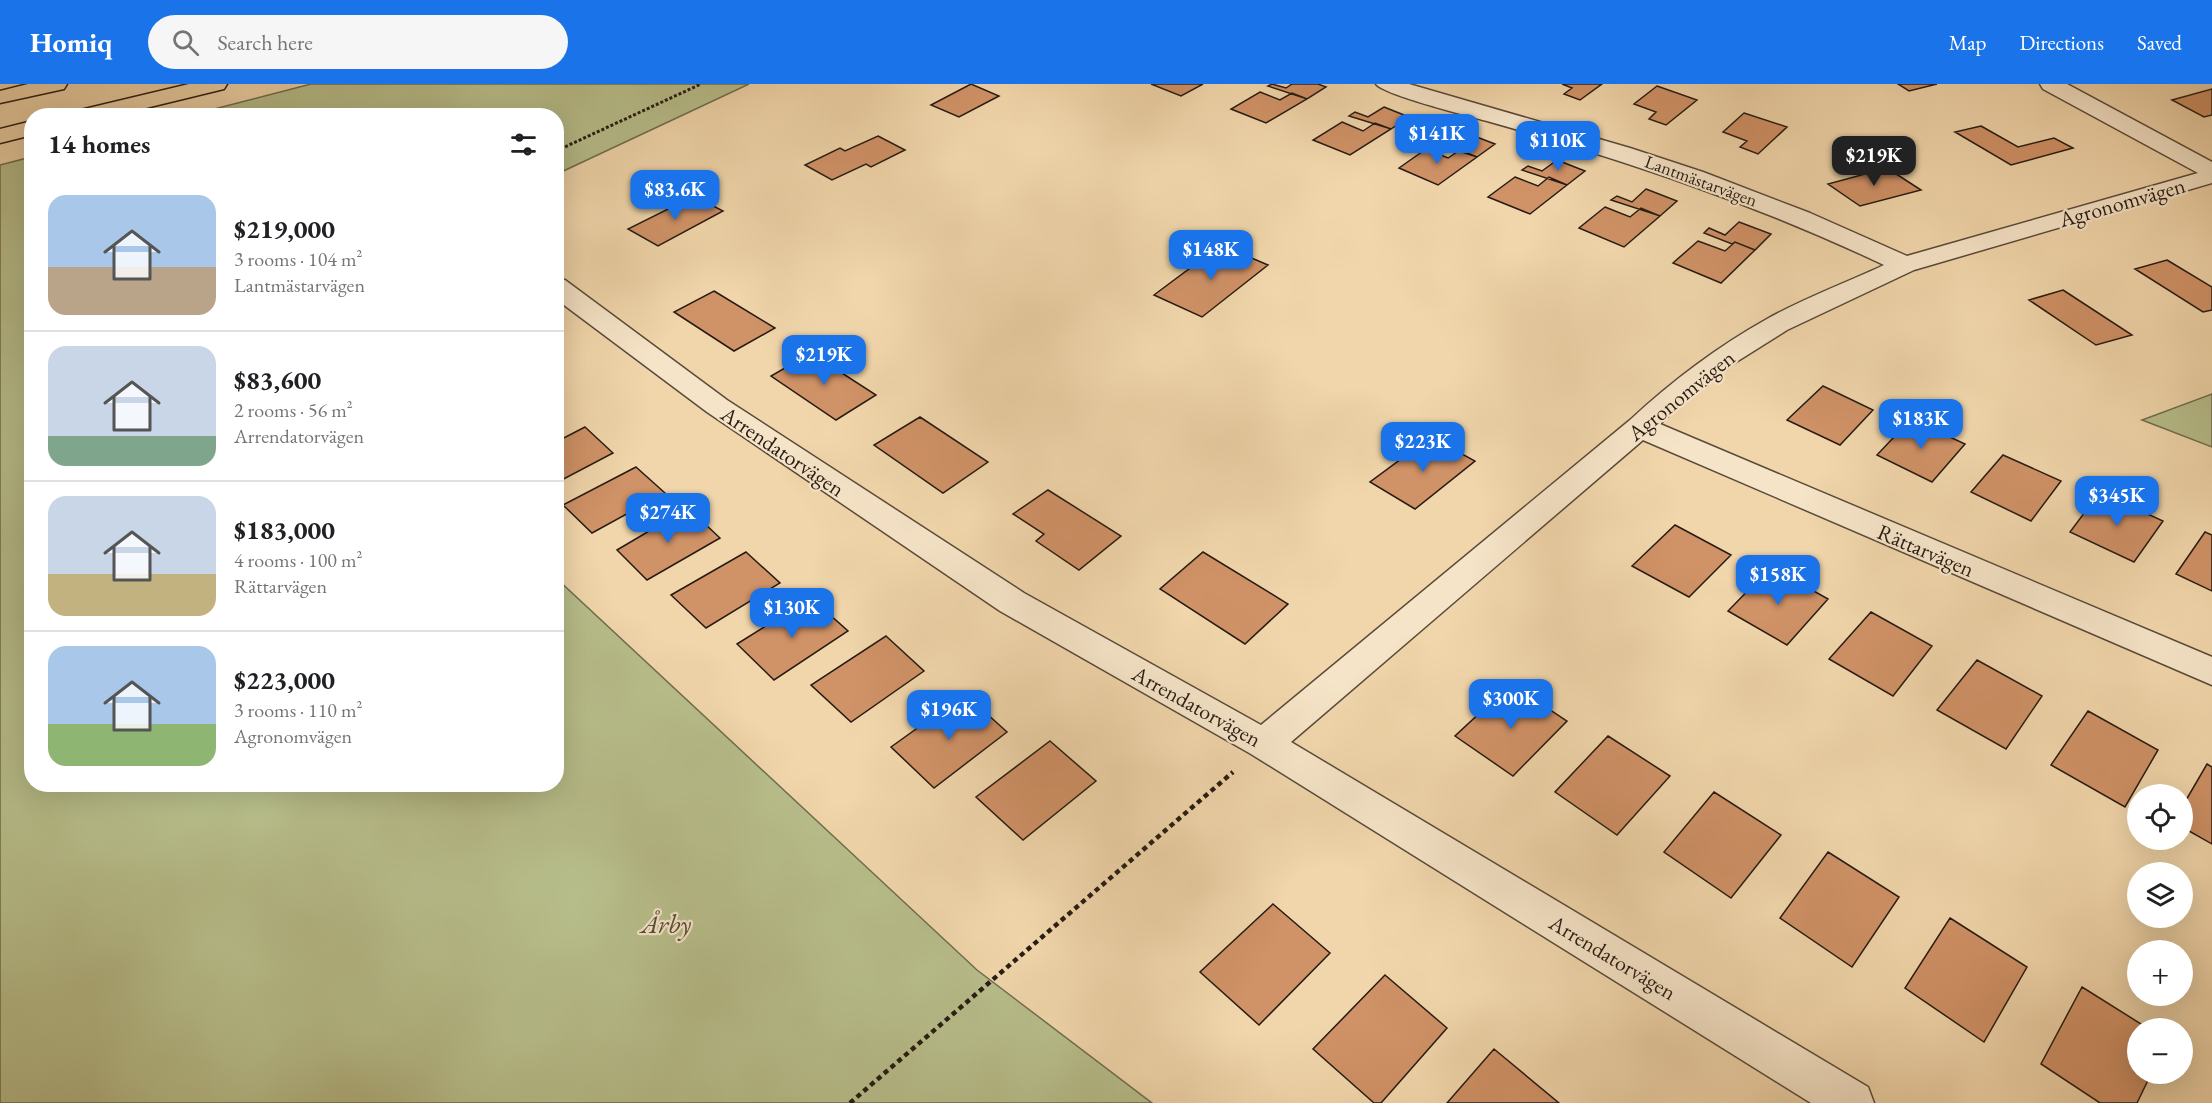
<!DOCTYPE html>
<meta charset="utf-8">
<style>
:root{--surface:#fff;--page:#f6f6f6;--text:#202124;--muted:#757577;--line:#e0e0e0;--accent:#1a73e8}
body{margin:0;font-family:"EB Garamond",serif;background:var(--page);color:var(--text);height:100vh;display:flex;flex-direction:column;font-size:22px;white-space:nowrap}
*{box-sizing:border-box;margin:0}
p{font-size:20px;color:var(--muted)}
.icon{flex:none;width:33px;height:33px;fill:none;stroke:currentColor;stroke-width:2;stroke-linecap:round;stroke-linejoin:round}
.map{position:relative;flex:1;overflow:hidden}
.sheet{position:absolute;left:24px;top:24px;width:540px;height:684px;display:flex;flex-direction:column;background:var(--surface);border-radius:24px;box-shadow:0 6px 24px #0002}
.sheet>*{flex:none}
.fabs{position:absolute;left:2127px;top:700px;display:grid;gap:12px}
.fabs a{display:grid;place-items:center;width:66px;height:66px;border-radius:50%;background:var(--surface);box-shadow:0 6px 24px #0002;font-size:30px}
.price{position:absolute;translate:-50% -51px;padding:0 14px;border-radius:12px;background:var(--accent);color:#fff;font-size:20px;line-height:39px;filter:drop-shadow(0 2px 3px #0008)}
.price::after{content:'';position:absolute;left:50%;top:36px;width:18px;height:14px;margin-left:-9px;background:inherit;clip-path:polygon(0 0,100% 0,50% 100%)}
.price.current{background:#222;color:#fff}
ul{padding:0;list-style:none}
li{display:flex;align-items:center;gap:18px;height:150px;padding:0 24px}
li+li{border-top:2px solid var(--line)}
li span{display:grid;place-items:center;flex:none;width:168px;height:120px;border-radius:18px;color:#555}
li>.icon{margin-inline-start:auto}
span .icon{width:72px;height:72px;fill:#fffc;stroke-width:1}
li b{font-size:26px}
h2{display:flex;justify-content:space-between;align-items:center;height:72px;padding:0 24px;font-size:26px}
header{display:flex;align-items:center;gap:36px;box-sizing:border-box;height:84px;padding:0 30px;background:var(--accent);color:#fff}
header strong{font-size:28px}
nav{display:flex;gap:33px;margin-inline-start:auto;font-size:21px}
.search{width:420px;height:54px;background:var(--page);display:flex;align-items:center;gap:15px;box-sizing:border-box;padding:0 21px;border-radius:33px;color:var(--muted);font-size:22px}
.map>svg:first-child{display:block}
.green{fill:#b7be8b;stroke:#6e6c4f;stroke-width:1.5}
.building{fill:#d09267;stroke:#261b13;stroke-width:1.5}
.lines{fill:none;stroke-linecap:round;stroke-linejoin:round}
.minor-casing{stroke:#594a39;stroke-width:3}
.motorway-casing{stroke:#261b13;stroke-width:3}
.path-far1{stroke:#261b13;stroke-width:3;stroke-dasharray:3 2;stroke-linecap:butt}
.path{stroke:#261b13;stroke-width:4.5;stroke-dasharray:5 4;stroke-linecap:butt}
.minor{fill:#f6e4c8;fill-rule:evenodd}
.motorway{fill:#f1d6ab;fill-rule:evenodd}
.labels{text-anchor:middle;stroke-width:4.5;stroke-linejoin:round;paint-order:stroke}
.far-street-label{font-size:18px;fill:#261b13;stroke:#f6e4c8}
.street-label{font-size:22px;fill:#261b13;stroke:#f6e4c8}
.near-park-label{font-size:27px;font-style:italic;fill:#524c37;stroke:#f6e4c8}
</style>
<header>
<strong>Homiq</strong>
<div class="search"><svg class="icon" aria-label="search" viewBox="0 0 24 24"><circle cx="10" cy="10" r="6"/><path d="M15 15l6 6"/></svg>Search here</div>
<nav><a>Map</a><a>Directions</a><a>Saved</a></nav>
</header>
<div class="map">
<svg width="2212" height="1019" viewBox="0 0 2212 1019">
<rect width="100%" height="100%" fill="#f1d6ab"/>
<filter id="stains"><feTurbulence type="fractalNoise" baseFrequency=".00333" numOctaves="4"/><feColorMatrix values="0 0 0 0 .2 0 0 0 0 .09 0 0 0 0 .02 0 0 0 .5 -.17"/></filter>
<radialGradient id="worn" r=".72"><stop offset=".6" stop-color="#630" stop-opacity="0"/><stop offset="1" stop-color="#630" stop-opacity=".3"/></radialGradient>
<path class="green" d="M 311,0 L 749,0 L 557,90 L 556,32 L 191,31 Z
M 31,73 L 32,700 L 556,700 L 557,495 L 977,886 L 1152,1019 L 0,1019 L 0,81 Z
M 2212,310 L 2212,363 L 2142,336 Z"/>
<path class="building" d="M 971,0 L 999,12 L 959,33 L 931,21 Z
M 1151,0 L 1203,0 L 1181,12 Z
M 1272,0 L 1286,4 L 1292,0 L 1318,0 L 1326,3 L 1307,15 L 1268,2 Z
M 1562,0 L 1602,0 L 1580,16 L 1564,10 L 1572,4 Z
M 1898,0 L 1937,0 L 1909,7 Z
M 1657,2 L 1697,16 L 1666,41 L 1649,35 L 1656,28 L 1634,20 Z
M 2212,5 L 2212,31 L 2204,33 L 2172,16 Z
M 1260,8 L 1280,16 L 1292,9 L 1307,15 L 1266,39 L 1231,25 Z
M 1384,23 L 1409,33 L 1391,45 L 1349,32 L 1355,28 L 1368,33 Z
M 1744,29 L 1787,43 L 1758,70 L 1740,63 L 1747,57 L 1723,48 Z
M 1342,38 L 1363,47 L 1375,39 L 1391,45 L 1350,71 L 1313,56 Z
M 1981,42 L 2018,63 L 2054,54 L 2073,64 L 2011,81 L 1955,48 Z
M 1469,50 L 1495,60 L 1477,73 L 1434,59 L 1440,55 L 1453,60 Z
M 878,52 L 905,66 L 871,83 L 866,80 L 832,96 L 805,81 L 840,64 L 845,67 Z
M 1426,65 L 1448,74 L 1460,66 L 1477,73 L 1438,101 L 1399,84 Z
M 1557,76 L 1585,87 L 1567,101 L 1522,86 L 1528,82 L 1542,87 Z
M 1887,84 L 1921,106 L 1860,122 L 1828,100 Z
M 1515,93 L 1538,102 L 1549,93 L 1567,101 L 1530,130 L 1488,113 Z
M 1646,105 L 1677,117 L 1660,132 L 1611,116 L 1617,112 L 1632,118 Z
M 694,112 L 723,127 L 658,162 L 628,145 Z
M 1605,123 L 1630,133 L 1641,124 L 1660,132 L 1624,163 L 1579,144 Z
M 1739,138 L 1771,150 L 1755,166 L 1735,158 L 1732,160 L 1704,149 L 1709,144 L 1725,151 Z
M 1698,157 L 1725,167 L 1735,158 L 1755,166 L 1721,199 L 1673,179 Z
M 1221,161 L 1268,181 L 1202,233 L 1154,211 Z
M 2167,176 L 2212,203 L 2212,226 L 2203,228 L 2135,185 Z
M 2063,206 L 2132,251 L 2096,261 L 2029,216 Z
M 714,207 L 775,244 L 734,267 L 674,228 Z
M 811,269 L 876,311 L 836,336 L 771,292 Z
M 1823,302 L 1873,326 L 1840,361 L 1787,336 Z
M 920,333 L 988,378 L 943,409 L 874,361 Z
M 1911,335 L 1965,360 L 1932,398 L 1877,371 Z
M 585,343 L 613,369 L 556,399 L 556,358 Z
M 1431,353 L 1475,377 L 1415,425 L 1370,398 Z
M 2003,371 L 2061,397 L 2031,437 L 1971,408 Z
M 636,383 L 665,409 L 592,449 L 563,421 Z
M 1048,406 L 1121,452 L 1079,486 L 1036,457 L 1044,450 L 1013,430 Z
M 2100,408 L 2163,437 L 2134,478 L 2070,448 Z
M 688,424 L 720,454 L 647,496 L 617,466 Z
M 1675,441 L 1731,471 L 1689,513 L 1632,482 Z
M 2205,448 L 2212,451 L 2212,507 L 2176,490 Z
M 746,468 L 780,499 L 706,544 L 671,511 Z
M 1203,468 L 1288,520 L 1245,560 L 1160,505 Z
M 1771,483 L 1828,515 L 1787,561 L 1728,527 Z
M 811,514 L 848,547 L 774,596 L 737,560 Z
M 1871,528 L 1932,562 L 1893,612 L 1829,575 Z
M 886,552 L 924,587 L 851,638 L 811,601 Z
M 1977,576 L 2042,612 L 2006,665 L 1937,626 Z
M 1511,600 L 1567,637 L 1513,692 L 1455,652 Z
M 965,610 L 1007,648 L 934,704 L 891,663 Z
M 2088,627 L 2158,666 L 2125,723 L 2051,681 Z
M 1608,652 L 1670,692 L 1617,751 L 1555,708 Z
M 1050,657 L 1096,697 L 1023,756 L 976,713 Z
M 2207,680 L 2212,683 L 2212,760 L 2182,743 L 2182,723 Z
M 1714,708 L 1781,751 L 1731,814 L 1664,768 Z
M 1828,768 L 1899,813 L 1852,883 L 1780,834 Z
M 1273,820 L 1330,869 L 1259,941 L 1200,888 Z
M 1950,834 L 2027,883 L 1984,958 L 1905,904 Z
M 1385,891 L 1447,944 L 1381,1019 L 1374,1019 L 1313,965 Z
M 2082,903 L 2149,945 L 2138,945 L 2138,990 L 2151,990 L 2137,1019 L 2100,1019 L 2041,980 Z
M 1494,965 L 1559,1019 L 1447,1019 Z"/>
<g class="lines">
<g class="minor-casing">
<path id="minor" d="M 1376,0 L 1409,0 L 1630,64 L 1703,88 L 1810,129 L 1907,172 L 2198,89 L 2043,5 L 2040,0 L 2067,0 L 2212,78 L 2212,99 L 1914,186 L 1787,246 L 1733,280 L 1683,318 L 1660,340 L 2212,573 L 2212,601 L 1643,356 L 1291,658 L 1868,1003 L 1874,1019 L 1811,1019 L 1251,670 L 1000,527 L 707,328 L 556,215 L 556,194 L 565,196 L 727,316 L 1024,509 L 1261,641 L 1630,336 C 1672,297 1717,263 1767,235 C 1804,214 1846,199 1884,181 C 1756,120 1624,76 1487,37 C 1469,32 1384,11 1376,0 Z"/>
</g>
<g class="motorway-casing">
<path id="motorway" d="M 28,0 L 67,0 L 64,5 L 0,19 L 0,7 Z
M 189,0 L 227,0 L 224,5 L 113,32 L 73,32 L 76,27 Z
M 32,37 L 32,51 L 0,59 L 0,45 Z"/>
</g>
<path class="path-far1" d="M 556,67 L 701,0"/>
<path class="path" d="M 850,1019 L 1233,688"/>
<use href="#minor" class="minor"/>
<use href="#motorway" class="motorway"/>
</g>
<g class="labels">
<g class="far-street-label">
<text transform="translate(1701 97) rotate(20)" y="6">Lantmästarvägen</text>
</g>
<g class="street-label">
<text transform="translate(2122 118) rotate(-16)" y="8">Agronomvägen</text>
<text transform="translate(1681 311) rotate(-39)" y="8">Agronomvägen</text>
<text transform="translate(783 367) rotate(34)" y="8">Arrendatorvägen</text>
<text transform="translate(1926 466) rotate(23)" y="8">Rättarvägen</text>
<text transform="translate(1197 622) rotate(29)" y="8">Arrendatorvägen</text>
<text transform="translate(1613 873) rotate(31)" y="8">Arrendatorvägen</text>
</g>
<g class="near-park-label">
<text x="666" y="849">Årby</text>
</g>
</g>
<rect width="100%" height="100%" filter="url(#stains)"/>
<rect width="100%" height="100%" fill="url(#worn)"/>
</svg>
<div class="fabs">
<a><svg class="icon" aria-label="locate" viewBox="0 0 24 24"><circle cx="12" cy="12" r="6"/><path d="M12 2v4M12 18v4M2 12h4M18 12h4"/></svg></a>
<a><svg class="icon" aria-label="layers" viewBox="0 0 24 24"><path d="M12 4l9 5-9 5-9-5zM3 14l9 5 9-5"/></svg></a>
<a>+</a>
<a>−</a>
</div>
<b class="price" style="left:1437px;top:81px">$141K</b>
<b class="price" style="left:1558px;top:88px">$110K</b>
<b class="price current" style="left:1874px;top:103px">$219K</b>
<b class="price" style="left:675px;top:137px">$83.6K</b>
<b class="price" style="left:1211px;top:197px">$148K</b>
<b class="price" style="left:824px;top:302px">$219K</b>
<b class="price" style="left:1921px;top:366px">$183K</b>
<b class="price" style="left:1423px;top:389px">$223K</b>
<b class="price" style="left:2117px;top:443px">$345K</b>
<b class="price" style="left:668px;top:460px">$274K</b>
<b class="price" style="left:1778px;top:522px">$158K</b>
<b class="price" style="left:792px;top:555px">$130K</b>
<b class="price" style="left:1511px;top:646px">$300K</b>
<b class="price" style="left:949px;top:657px">$196K</b>
<section class="sheet">
<h2>14 homes<svg class="icon" aria-label="filters" viewBox="0 0 24 24"><path d="M4 7h16M4 17h16"/><circle cx="9" cy="7" r="2"/><circle cx="15" cy="17" r="2"/></svg></h2>
<ul>
<li><span style="background:linear-gradient(#a9c7e8 60%,#b9a48a 0)"><svg class="icon" aria-label="home" viewBox="0 0 24 24"><path d="M3 11l9-7 9 7M6 9v11h12V9"/></svg></span><div><b>$219,000</b><p>3 rooms · 104 m²</p><p>Lantmästarvägen</p></div></li>
<li><span style="background:linear-gradient(#c9d6e8 75%,#7fa58c 0)"><svg class="icon" aria-label="home" viewBox="0 0 24 24"><path d="M3 11l9-7 9 7M6 9v11h12V9"/></svg></span><div><b>$83,600</b><p>2 rooms · 56 m²</p><p>Arrendatorvägen</p></div></li>
<li><span style="background:linear-gradient(#c9d6e8 65%,#c2b280 0)"><svg class="icon" aria-label="home" viewBox="0 0 24 24"><path d="M3 11l9-7 9 7M6 9v11h12V9"/></svg></span><div><b>$183,000</b><p>4 rooms · 100 m²</p><p>Rättarvägen</p></div></li>
<li><span style="background:linear-gradient(#a9c7e8 65%,#8fb573 0)"><svg class="icon" aria-label="home" viewBox="0 0 24 24"><path d="M3 11l9-7 9 7M6 9v11h12V9"/></svg></span><div><b>$223,000</b><p>3 rooms · 110 m²</p><p>Agronomvägen</p></div></li>
</ul>
</section>
</div>
